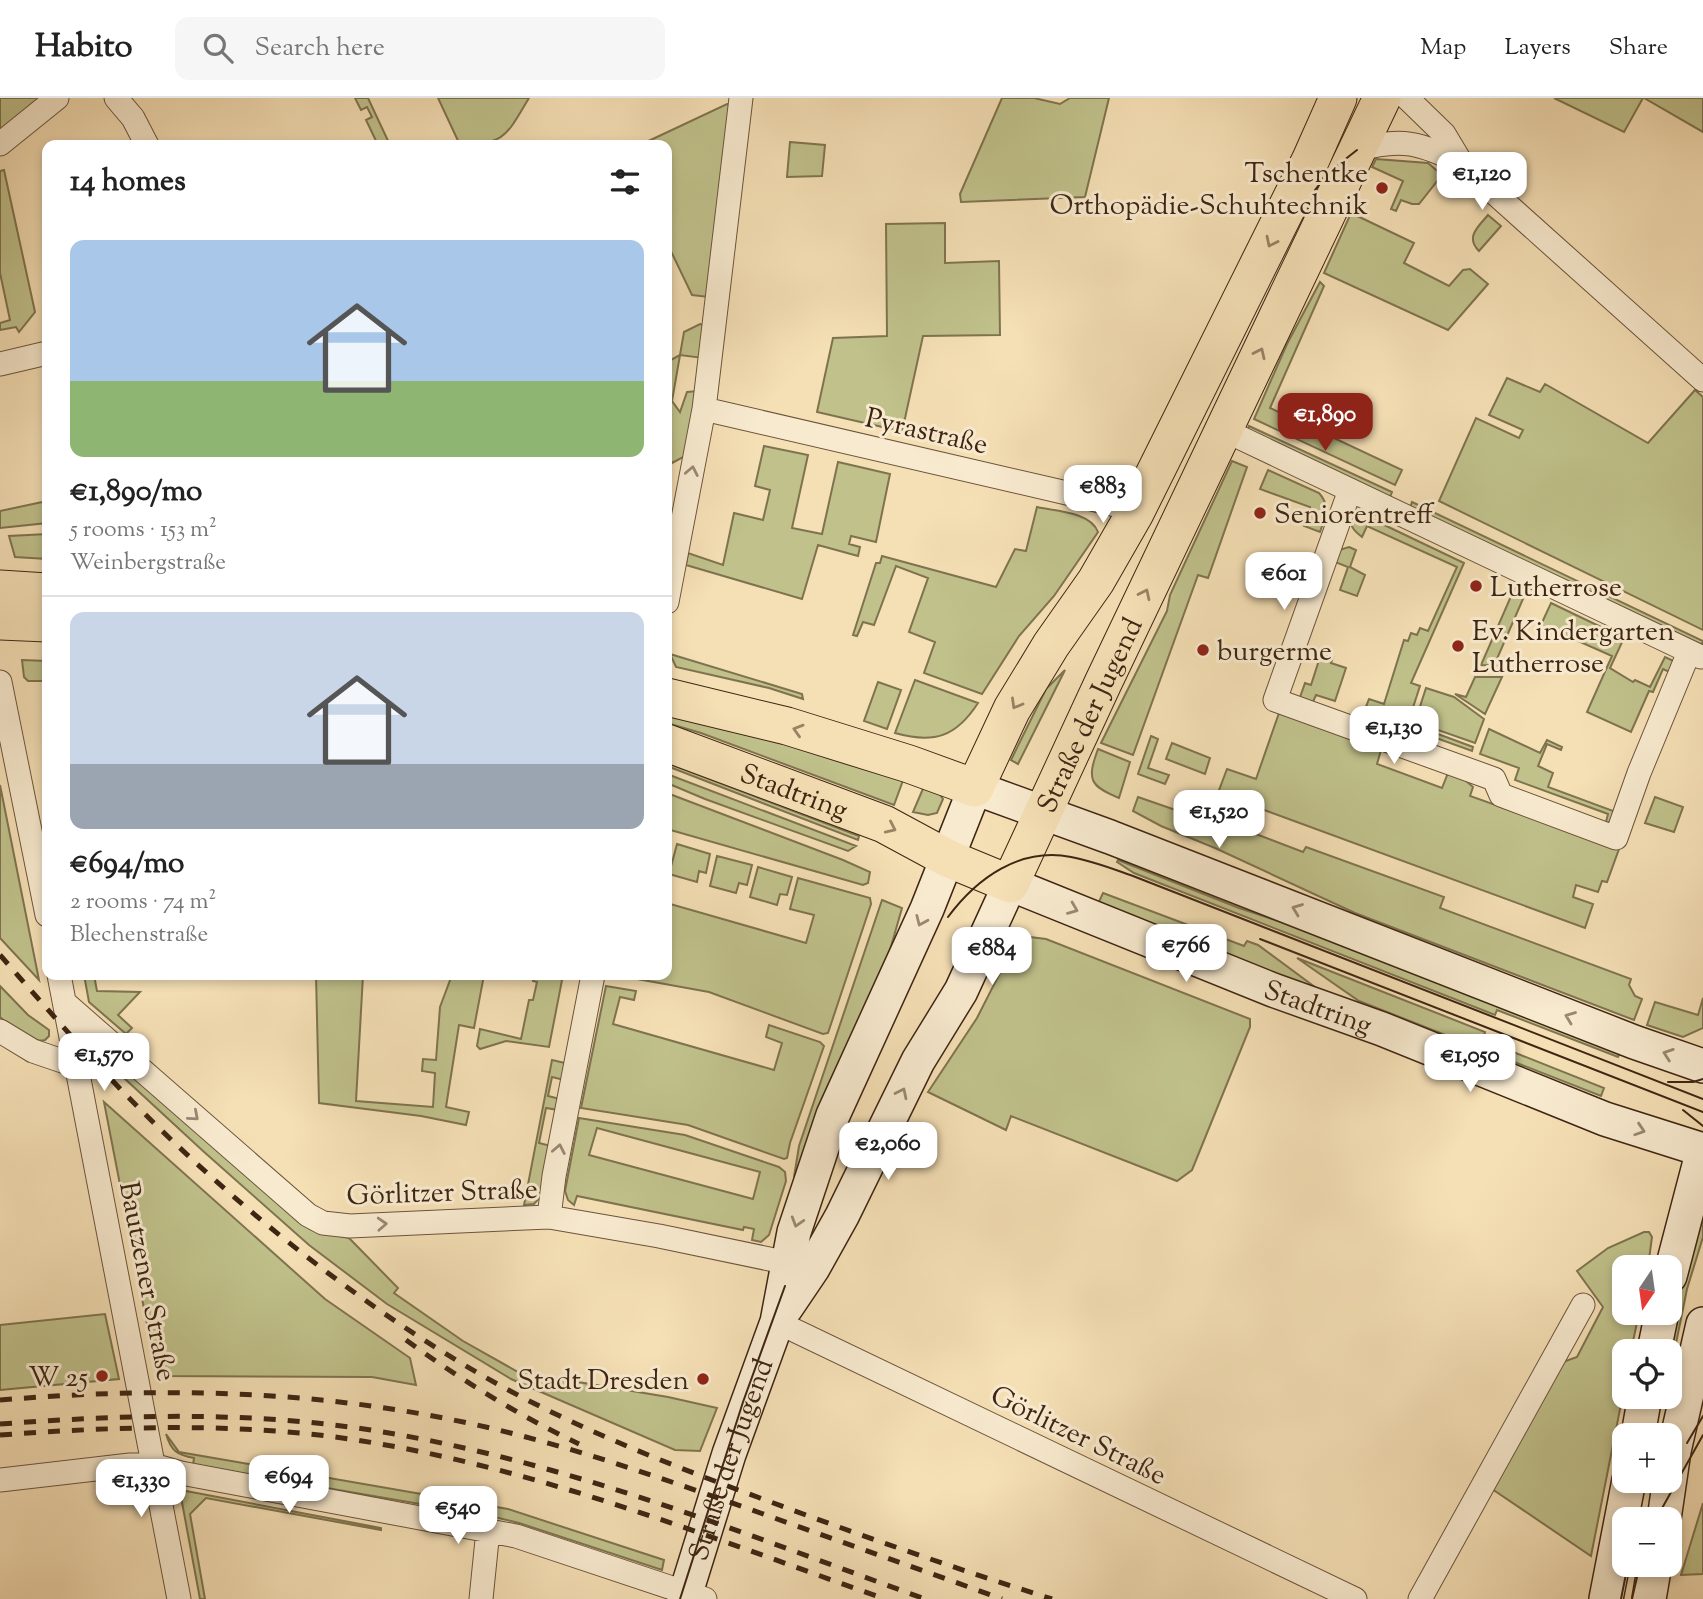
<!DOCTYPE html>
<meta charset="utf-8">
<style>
:root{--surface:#fff;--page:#f6f6f6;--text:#222;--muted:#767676;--line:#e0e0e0;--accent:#8f2418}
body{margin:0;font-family:"Sorts Mill Goudy",serif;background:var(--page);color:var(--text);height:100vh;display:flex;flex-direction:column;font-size:26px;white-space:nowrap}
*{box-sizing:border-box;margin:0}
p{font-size:23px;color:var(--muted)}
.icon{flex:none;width:38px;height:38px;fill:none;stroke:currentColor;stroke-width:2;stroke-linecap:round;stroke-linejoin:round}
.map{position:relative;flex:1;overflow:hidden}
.details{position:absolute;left:42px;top:42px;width:630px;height:840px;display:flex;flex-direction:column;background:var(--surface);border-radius:14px;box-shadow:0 4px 10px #0003}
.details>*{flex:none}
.needle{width:46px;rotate:193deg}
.controls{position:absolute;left:1612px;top:1157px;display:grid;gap:14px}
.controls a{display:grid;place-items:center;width:70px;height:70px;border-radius:14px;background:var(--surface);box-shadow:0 4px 10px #0003;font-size:35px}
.price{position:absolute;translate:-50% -60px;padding:0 16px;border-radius:14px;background:#fff;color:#222;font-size:23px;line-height:46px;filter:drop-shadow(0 2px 4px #0008)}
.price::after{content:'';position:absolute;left:50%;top:42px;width:21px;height:16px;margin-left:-10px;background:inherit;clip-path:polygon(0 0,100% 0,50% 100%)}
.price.on{background:var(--accent);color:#fff}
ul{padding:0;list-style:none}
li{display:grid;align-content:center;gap:14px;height:371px;padding:0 28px}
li+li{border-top:2px solid var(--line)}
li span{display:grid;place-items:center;height:217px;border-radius:14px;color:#555}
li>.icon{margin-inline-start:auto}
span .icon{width:126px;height:126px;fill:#fffc;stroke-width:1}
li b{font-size:30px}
h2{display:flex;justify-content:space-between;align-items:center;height:84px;padding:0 28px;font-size:30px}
header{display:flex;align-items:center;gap:42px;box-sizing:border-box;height:98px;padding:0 35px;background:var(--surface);border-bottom:2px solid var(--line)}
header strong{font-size:33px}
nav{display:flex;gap:38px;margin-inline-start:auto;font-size:24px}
.search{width:490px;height:63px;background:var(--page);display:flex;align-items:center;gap:18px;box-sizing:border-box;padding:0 24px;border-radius:14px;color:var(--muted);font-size:26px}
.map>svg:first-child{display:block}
.green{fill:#c0c18b;stroke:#7f734f;stroke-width:2;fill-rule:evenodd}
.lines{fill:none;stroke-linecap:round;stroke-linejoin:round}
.street-casing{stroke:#6c543c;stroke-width:25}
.secondary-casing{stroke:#3e2513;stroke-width:36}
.primary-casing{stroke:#3e2513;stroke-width:39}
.street{stroke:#f8eacf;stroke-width:23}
.secondary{stroke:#f8eacf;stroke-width:33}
.primary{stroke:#f5dfb5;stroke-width:37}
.tram{stroke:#3e2513;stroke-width:2}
.rail{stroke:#3e2513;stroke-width:5;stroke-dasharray:12 12;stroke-linecap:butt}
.oneway{stroke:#9a8264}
.oneway2{stroke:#9b8871}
.poi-dot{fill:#8f2418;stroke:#f8eacf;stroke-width:2.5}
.labels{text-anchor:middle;stroke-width:6;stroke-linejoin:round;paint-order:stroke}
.poi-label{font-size:28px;fill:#3e2513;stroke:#f8eacf;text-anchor:start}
.street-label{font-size:28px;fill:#3e2513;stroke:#f8eacf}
</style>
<header>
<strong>Habito</strong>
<div class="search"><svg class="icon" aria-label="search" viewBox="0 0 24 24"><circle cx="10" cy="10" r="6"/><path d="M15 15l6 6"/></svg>Search here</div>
<nav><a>Map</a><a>Layers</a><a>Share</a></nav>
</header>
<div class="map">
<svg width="1703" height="1501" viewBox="0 0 1703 1501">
<rect width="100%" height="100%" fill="#f5dfb5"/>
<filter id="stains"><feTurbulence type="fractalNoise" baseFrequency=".00286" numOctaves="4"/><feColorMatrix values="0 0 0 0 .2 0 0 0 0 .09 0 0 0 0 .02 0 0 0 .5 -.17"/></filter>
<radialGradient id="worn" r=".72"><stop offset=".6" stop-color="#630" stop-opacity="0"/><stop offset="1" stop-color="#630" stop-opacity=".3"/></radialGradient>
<path class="green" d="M 0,0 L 47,0 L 0,38 Z
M 355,0 L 368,0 L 390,47 L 378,47 L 366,22 L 372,19 L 367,9 L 361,12 Z
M 438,0 L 529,0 C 507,36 506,47 460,47 Z
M 1002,0 L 1034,0 L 1060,6 L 1070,0 L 1109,0 L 1085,99 L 961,104 L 960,96 Z
M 1554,0 L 1643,0 L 1624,34 Z
M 1643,0 L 1703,0 L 1703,34 L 1644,0 Z
M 727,6 L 730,7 L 709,199 L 692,197 L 667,145 L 667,47 L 640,47 Z
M 790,44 L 825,47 L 822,78 L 787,79 Z
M 1376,61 L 1428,65 L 1442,77 L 1419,106 L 1412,106 L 1401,102 L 1396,113 L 1391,111 L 1403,83 L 1372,69 Z
M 4,72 L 35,214 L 19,234 L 16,229 L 0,232 L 0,225 L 10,222 L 0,175 L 0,73 Z
M 1351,115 L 1414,145 L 1404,165 L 1449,188 L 1463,172 L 1470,171 L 1488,186 L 1448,232 L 1324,175 Z
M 1488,117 L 1501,128 L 1479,153 C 1465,139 1478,129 1488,117 Z
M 945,125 L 945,165 L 999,163 L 1000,237 L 923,238 L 902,334 L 900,332 L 891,331 L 817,314 L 833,240 L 887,238 L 886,126 Z
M 1320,184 L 1324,188 L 1270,310 L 1402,372 L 1395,387 L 1254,321 L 1287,246 Z
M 700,226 L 707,228 L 703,260 L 680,257 L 672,303 L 680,314 L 687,294 L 698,293 L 686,360 L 683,359 L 672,365 L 667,354 L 667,264 L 680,257 L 684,234 Z
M 1507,280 L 1540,294 L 1545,286 L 1648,345 L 1695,292 L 1703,299 L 1703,532 L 1439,403 L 1476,320 L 1519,340 L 1523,332 L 1489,317 Z
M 1249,328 L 1392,394 L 1390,399 L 1253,335 L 1248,331 Z
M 764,348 L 808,357 L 792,430 L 822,436 L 838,364 L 890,376 L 876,444 L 851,438 L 849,446 L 860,449 L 858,458 L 818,447 L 802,501 L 686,467 L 688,455 L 723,467 L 734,415 L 763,422 L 770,392 L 755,388 Z
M 1232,363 L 1247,369 L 1208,480 L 1198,477 L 1133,657 L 1101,645 L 1167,513 L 1170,497 Z
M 1268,372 L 1319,395 C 1331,408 1325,419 1320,434 L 1304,428 L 1310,409 L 1260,391 Z
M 47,403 L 47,425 L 0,430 L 0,413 Z
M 1412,404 L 1703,543 L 1700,550 L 1410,410 Z
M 1037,409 C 1055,413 1091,414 1098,434 L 1054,498 L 1019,538 L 982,596 L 924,575 L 935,544 L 909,534 L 928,480 L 896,468 L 874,527 L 863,524 L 857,538 L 853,537 L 876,465 L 880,465 L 882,458 L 996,489 L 1015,451 L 1026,453 Z
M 1355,413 L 1464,465 L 1411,585 L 1420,588 L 1408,625 L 1473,649 L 1472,653 L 1364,614 L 1369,601 L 1384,606 L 1404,542 L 1408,543 L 1411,535 L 1417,537 L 1420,530 L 1428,533 L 1457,469 L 1367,428 L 1362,439 C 1350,430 1349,426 1355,413 Z
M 47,436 L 47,461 L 15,459 L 9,438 Z
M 1349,449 L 1356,452 L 1350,469 L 1365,477 L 1357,498 L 1340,492 L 1348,469 L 1335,464 L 1339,452 Z
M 1515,489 L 1526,494 L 1496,563 L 1506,568 L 1481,567 Z
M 1551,505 L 1624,540 L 1610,570 L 1633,584 L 1635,582 L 1650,589 L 1665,559 L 1676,564 L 1674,576 L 1663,571 L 1653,594 L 1649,593 L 1631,634 L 1587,614 L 1612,558 L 1549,530 L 1543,541 L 1539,531 Z
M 670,556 L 802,596 L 803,601 L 769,590 L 676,569 Z
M 1321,556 L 1333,559 L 1331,565 L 1346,570 L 1335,603 L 1316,597 L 1312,606 L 1299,602 L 1305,585 L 1311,587 Z
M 22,562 L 47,563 L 47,583 L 28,583 L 24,579 Z
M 1065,572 L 1018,666 L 1011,662 L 1046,591 Z
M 1475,579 L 1502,579 L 1485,616 L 1455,596 L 1466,599 Z
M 915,582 L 978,605 C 956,639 934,646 895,635 Z
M 878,584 L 901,592 L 887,631 L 864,623 Z
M 1426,590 L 1454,599 L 1484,621 L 1475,645 L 1415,624 Z
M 667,610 L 905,677 L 894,707 L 701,635 L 667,625 Z
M 1279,615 L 1381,652 L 1377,666 L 1442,690 L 1448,675 L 1465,682 L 1473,689 L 1470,698 L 1619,751 L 1607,784 L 1602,783 L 1598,794 L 1576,787 L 1573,799 L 1593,806 L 1585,830 L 1218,695 L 1227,671 L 1256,681 Z
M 1489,631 L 1540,655 L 1547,642 L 1562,649 L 1561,652 L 1547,646 L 1538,668 L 1553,675 L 1548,689 L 1616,714 L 1614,720 L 1605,728 L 1608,716 L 1515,682 L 1519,670 L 1480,656 Z
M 1151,638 L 1158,641 L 1148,670 L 1169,677 L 1165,686 L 1138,676 Z
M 1172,645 L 1210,660 L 1205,676 L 1166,661 Z
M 1098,651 L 1130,664 L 1119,700 C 1089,688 1087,681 1098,651 Z
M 667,665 L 859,738 L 858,742 L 667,668 Z
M 667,676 L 856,748 L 848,753 L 705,701 L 667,685 Z
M 925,686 L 939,695 L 943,701 L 937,715 L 928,717 L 913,714 Z
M 0,687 L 39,882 L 0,840 Z
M 667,695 L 843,762 L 870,774 L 868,785 L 863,787 L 667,731 Z
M 1138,699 L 1187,716 L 1211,714 L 1229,720 L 1227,725 L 1303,754 L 1306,749 L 1444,799 L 1440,810 L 1631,881 L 1629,887 L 1635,898 L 1642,901 L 1634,922 L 1355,815 L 1215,750 L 1161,728 L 1133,713 Z
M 1655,699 L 1683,709 L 1674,734 L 1645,725 Z
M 677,746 L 710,756 L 706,775 L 699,773 L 697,784 L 669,776 Z
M 717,758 L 752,767 L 747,787 L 739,785 L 736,795 L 710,788 Z
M 1118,762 L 1239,810 L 1357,849 L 1622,951 L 1618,959 L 1497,912 L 1495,917 L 1134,775 L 1117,764 Z
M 758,769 L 792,779 L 787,797 L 780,796 L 777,807 L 750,799 Z
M 798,780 L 870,800 L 871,806 L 828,935 L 823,936 L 709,894 L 615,877 L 667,877 L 667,805 L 806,845 L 814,817 L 790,811 Z
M 1103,795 L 1244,848 L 1247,843 L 1258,847 L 1319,892 L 1097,808 Z
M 882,802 L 902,810 L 888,859 L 828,988 L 794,1079 L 799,1048 Z
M 1030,839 L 1046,841 L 1250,921 L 1250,929 L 1192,1072 L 1177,1083 L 1011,1018 L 1006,1032 L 928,994 L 977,920 L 1012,851 L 1020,843 Z
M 1297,860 L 1485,934 L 1483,942 L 1604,990 L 1601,998 L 1359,903 Z
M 84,877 L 94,877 L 97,893 L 140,894 L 118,917 L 132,930 L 126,936 L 89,904 Z
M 316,877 L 363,877 L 356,1003 L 433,1009 L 435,975 L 422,973 L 423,961 L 436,962 L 440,909 L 452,877 L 484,877 L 474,930 L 459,927 L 446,1009 L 469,1014 L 466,1027 L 421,1018 L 319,1005 Z
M 534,877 L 563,877 L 549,949 L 506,943 L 480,951 L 477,948 L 480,931 L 521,941 L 529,902 L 533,902 L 537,884 L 533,883 Z
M 0,888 L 28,917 L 49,932 L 49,938 L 45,942 C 30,946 11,929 0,919 Z
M 606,888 L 636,893 L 634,902 L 620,899 L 613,926 L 774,972 L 782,945 L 766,939 L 769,927 L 820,944 L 824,948 L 790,1045 L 787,1060 L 784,1061 L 688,1027 L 581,1010 Z
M 1703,900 L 1703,930 L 1683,939 L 1647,927 L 1655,904 L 1698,917 Z
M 95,944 L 297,1122 L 310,1131 L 349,1140 L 398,1190 L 394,1195 L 463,1243 L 518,1274 L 668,1299 L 717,1310 L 700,1353 L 675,1352 L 511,1281 L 387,1206 L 309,1147 L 203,1053 L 98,956 L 93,950 Z
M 552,962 L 565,965 L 564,982 L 552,979 L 548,998 L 560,1001 L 558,1012 L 546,1010 L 539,1045 L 551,1048 L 540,1099 L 534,1106 L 524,1107 Z
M 104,1004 L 325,1201 L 410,1260 L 416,1287 L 372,1279 L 157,1278 Z
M 579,1020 L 685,1037 L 779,1069 L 785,1074 L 786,1083 L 769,1137 L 761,1144 L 752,1142 L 754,1131 L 744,1129 L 743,1132 L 577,1098 L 574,1107 L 568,1102 L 565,1093 ZM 597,1030 L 760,1074 L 753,1101 L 589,1057 Z
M 1697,1124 L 1703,1125 L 1703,1139 L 1687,1191 L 1670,1275 L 1670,1253 L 1665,1253 L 1682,1173 Z
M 1644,1134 L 1649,1134 L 1652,1139 L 1648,1169 L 1624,1169 L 1624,1214 L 1639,1215 L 1631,1253 L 1624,1253 L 1624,1291 L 1591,1458 L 1492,1391 L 1560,1265 L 1577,1259 L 1603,1209 L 1577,1173 L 1608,1150 Z
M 105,1216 L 119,1281 L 0,1292 L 0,1227 Z
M 166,1336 L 179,1354 L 508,1411 L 664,1462 L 662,1472 L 519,1425 L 490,1418 L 193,1367 L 194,1360 C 177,1357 171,1353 166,1336 Z
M 186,1393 L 381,1430 L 381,1432 L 206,1400 L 190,1416 L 205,1501 L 200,1501 L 181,1399 Z
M 1703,1405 L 1703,1476 L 1681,1477 Z"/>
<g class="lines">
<g class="street-casing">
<path id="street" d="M 116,0 L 133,20 L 147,47
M 1407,0 L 1444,36 L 1462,66
M 0,46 L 57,0
M 1357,52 C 1401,39 1422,45 1462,66 L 1703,282
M 0,266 L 47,255
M 704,311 L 1084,399 L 1120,408 L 1135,415
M 1224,332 L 1701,559
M 1350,392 L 1275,602 L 1494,681 L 1501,697 L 1616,740 L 1639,675 L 1689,554
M 667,504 L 704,311 L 741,0
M 0,584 L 47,817
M 59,877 L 179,1501
M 65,905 L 308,1117 L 323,1125 L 350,1128 L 549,1119 L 659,1138 L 803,1168
M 0,933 L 33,953 L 77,968
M 549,1119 L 554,1078 L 593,877
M 777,1224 L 1355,1501
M 0,1382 L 130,1367 L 153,1367 L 181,1375 L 516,1438 L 705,1501
M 481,1501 L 488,1432
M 1420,1501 L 1583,1207"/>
</g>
<g class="secondary-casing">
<g id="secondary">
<path d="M 1670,1178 L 1703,1052"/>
<path id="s1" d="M 786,1210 L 813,1170 L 842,1118 L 918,963 L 961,893 L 1010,786 L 1273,892 L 1382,931 L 1605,1021 L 1703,1052"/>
<path d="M 1654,1253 L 1662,1214"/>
<path d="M 1638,1337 L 1645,1298"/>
<path d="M 1664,1421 L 1674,1353 L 1703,1226"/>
<path id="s2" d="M 684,1501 L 729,1356 L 777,1224 L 794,1134 L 833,1017 L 927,811 L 975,690 L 1110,739 L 1634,944 L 1703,968"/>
<path d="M 1606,1501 L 1629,1382"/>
<path d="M 1649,1501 L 1655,1466"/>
</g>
</g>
<g class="primary-casing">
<g id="primary">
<path d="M 0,491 L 47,494"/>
<path d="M 0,523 L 47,525"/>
<path d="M 667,599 L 787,628 L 909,666 L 975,690 L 1012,611 L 1051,547 L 1096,483 L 1135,415 L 1311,61 L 1338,0"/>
<path id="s3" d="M 667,645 L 884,726 L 947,760 L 1010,786 L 1103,585 L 1382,0"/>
</g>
</g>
<use href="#street" class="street"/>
<use href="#secondary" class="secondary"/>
<use href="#primary" class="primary"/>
<path class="tram" d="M 1315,92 L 1329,74 L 1357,52
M 948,819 C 977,780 1020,749 1071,759 C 1093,763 1113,771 1133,778 L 1703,1001
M 1260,841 L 1703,1014
M 1668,984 L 1693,984 L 1703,981
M 1683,1012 L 1703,1028
M 1687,1345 L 1703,1318
M 1656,1421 L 1703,1337
M 680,1501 L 743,1304 L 785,1188
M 1621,1501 L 1628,1466
M 1632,1501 L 1640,1466"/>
<path class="rail" d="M 0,857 C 43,906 86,956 131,1002 C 227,1100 344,1195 461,1265 C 555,1322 657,1362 760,1400 C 856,1436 954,1470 1052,1501
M 406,1242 C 461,1282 518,1317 579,1346
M 0,1302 C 145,1290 289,1291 433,1318 C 542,1338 647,1375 752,1412 C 836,1442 919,1471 1002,1501
M 0,1326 C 122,1317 243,1313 364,1331 C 558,1360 742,1435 925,1501
M 0,1337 C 110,1329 218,1325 328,1338 C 521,1363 703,1437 885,1501"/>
</g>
<defs><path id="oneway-chevron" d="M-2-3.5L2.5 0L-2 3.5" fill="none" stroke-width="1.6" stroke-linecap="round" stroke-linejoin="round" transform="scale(1.75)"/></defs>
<g class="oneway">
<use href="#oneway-chevron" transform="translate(1271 144) rotate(116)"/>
<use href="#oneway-chevron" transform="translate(1260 255) rotate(-65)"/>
<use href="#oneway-chevron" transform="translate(1145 496) rotate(-64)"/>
<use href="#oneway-chevron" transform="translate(1016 606) rotate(120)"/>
<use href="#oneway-chevron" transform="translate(798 632) rotate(-163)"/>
<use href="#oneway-chevron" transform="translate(891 730) rotate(25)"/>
</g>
<g class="oneway2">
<use href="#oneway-chevron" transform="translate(692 373) rotate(-79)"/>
<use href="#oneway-chevron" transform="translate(1073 811) rotate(22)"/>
<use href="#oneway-chevron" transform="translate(1297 811) rotate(-159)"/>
<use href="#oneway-chevron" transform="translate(921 823) rotate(114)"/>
<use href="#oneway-chevron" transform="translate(1570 919) rotate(-159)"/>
<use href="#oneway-chevron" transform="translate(1668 956) rotate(-161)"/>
<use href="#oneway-chevron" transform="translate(902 995) rotate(-64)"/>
<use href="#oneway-chevron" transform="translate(194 1018) rotate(41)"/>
<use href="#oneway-chevron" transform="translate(1640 1032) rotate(18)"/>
<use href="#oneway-chevron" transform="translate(559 1051) rotate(-79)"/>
<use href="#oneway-chevron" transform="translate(797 1124) rotate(107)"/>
<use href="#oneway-chevron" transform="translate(382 1126) rotate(-3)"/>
</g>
<g class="poi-dot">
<circle cx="1382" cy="90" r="7"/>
<circle cx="1260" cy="415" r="7"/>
<circle cx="1476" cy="488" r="7"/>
<circle cx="1458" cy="548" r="7"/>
<circle cx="1203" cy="552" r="7"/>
<circle cx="102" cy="1278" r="7"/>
<circle cx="703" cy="1281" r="7"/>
</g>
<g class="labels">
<g class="poi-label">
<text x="1368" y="84" text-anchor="end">Tschentke<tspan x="1368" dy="32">Orthopädie-Schuhtechnik</tspan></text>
<text x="1274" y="425">Seniorentreff</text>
<text x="1490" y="498">Lutherrose</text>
<text x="1472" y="542">Ev. Kindergarten<tspan x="1472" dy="32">Lutherrose</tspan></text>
<text x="1217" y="562">burgerme</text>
<text x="88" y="1288" text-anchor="end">W 25</text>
<text x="689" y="1291" text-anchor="end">Stadt Dresden</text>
</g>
<g class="street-label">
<text transform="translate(927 332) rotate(13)" y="10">Pyrastraße</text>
<text dy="10" stroke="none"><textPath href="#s3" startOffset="558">Straße der Jugend</textPath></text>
<text dy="10" stroke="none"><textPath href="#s3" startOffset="136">Stadtring</textPath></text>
<text dy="10" stroke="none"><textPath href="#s1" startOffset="812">Stadtring</textPath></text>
<text transform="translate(442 1093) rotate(-2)" y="10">Görlitzer Straße</text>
<text transform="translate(149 1183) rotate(79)" y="10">Bautzener Straße</text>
<text transform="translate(1079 1336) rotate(26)" y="10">Görlitzer Straße</text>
<text dy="10" stroke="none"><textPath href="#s2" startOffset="147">Straße der Jugend</textPath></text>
</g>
</g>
<rect width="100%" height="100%" filter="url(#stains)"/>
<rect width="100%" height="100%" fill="url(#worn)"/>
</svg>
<div class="controls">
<a><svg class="needle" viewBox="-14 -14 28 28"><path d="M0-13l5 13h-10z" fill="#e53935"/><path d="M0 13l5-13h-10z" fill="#767676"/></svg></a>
<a><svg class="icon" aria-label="locate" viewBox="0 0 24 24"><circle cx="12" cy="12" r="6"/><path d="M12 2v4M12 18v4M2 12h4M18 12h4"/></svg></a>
<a>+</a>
<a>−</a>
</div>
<b class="price" style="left:1482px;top:114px">€1,120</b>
<b class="price on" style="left:1325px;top:355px">€1,890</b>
<b class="price" style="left:1103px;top:427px">€883</b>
<b class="price" style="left:1284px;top:514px">€601</b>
<b class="price" style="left:1394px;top:668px">€1,130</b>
<b class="price" style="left:1219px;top:752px">€1,520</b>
<b class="price" style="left:1186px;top:886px">€766</b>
<b class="price" style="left:992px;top:889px">€884</b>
<b class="price" style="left:104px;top:995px">€1,570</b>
<b class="price" style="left:1470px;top:996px">€1,050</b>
<b class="price" style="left:888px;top:1084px">€2,060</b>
<b class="price" style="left:289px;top:1417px">€694</b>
<b class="price" style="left:141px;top:1421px">€1,330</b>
<b class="price" style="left:458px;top:1448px">€540</b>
<section class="details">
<h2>14 homes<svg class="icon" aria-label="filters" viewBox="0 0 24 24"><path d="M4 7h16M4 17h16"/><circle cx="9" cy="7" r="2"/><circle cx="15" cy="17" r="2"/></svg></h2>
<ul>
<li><span style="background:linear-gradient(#a9c7e8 65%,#8fb573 0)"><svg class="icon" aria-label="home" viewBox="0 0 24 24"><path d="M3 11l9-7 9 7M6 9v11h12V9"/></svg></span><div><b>€1,890/mo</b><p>5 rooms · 153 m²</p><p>Weinbergstraße</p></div></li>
<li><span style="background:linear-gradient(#c9d6e8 70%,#9aa5b1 0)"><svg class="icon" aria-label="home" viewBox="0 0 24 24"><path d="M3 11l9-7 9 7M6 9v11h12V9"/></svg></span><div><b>€694/mo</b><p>2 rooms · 74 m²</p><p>Blechenstraße</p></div></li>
</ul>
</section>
</div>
